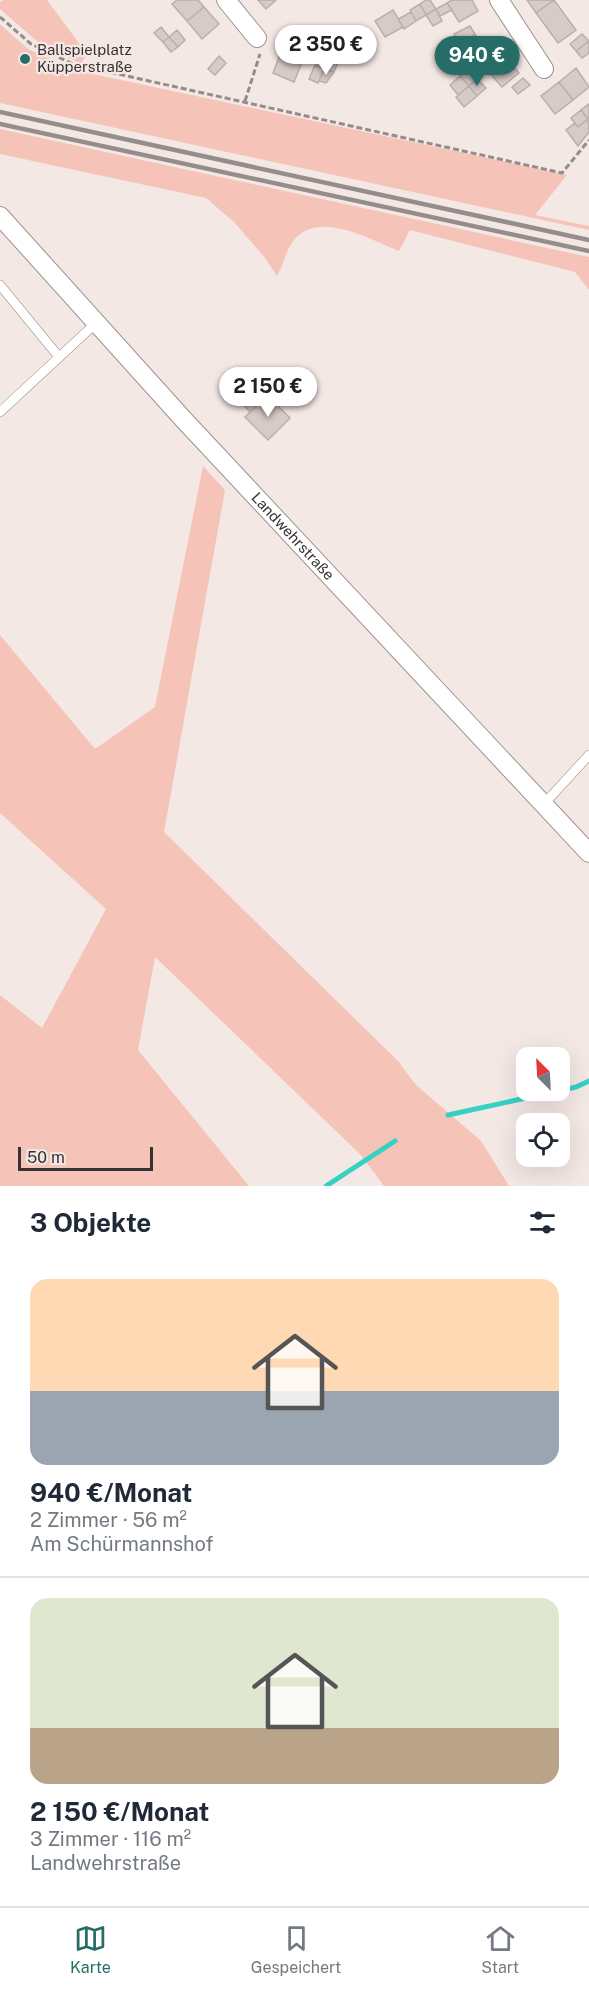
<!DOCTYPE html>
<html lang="de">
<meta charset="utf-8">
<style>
:root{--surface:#fff;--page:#f2f2f3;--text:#1f2937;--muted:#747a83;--line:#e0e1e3;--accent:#256d66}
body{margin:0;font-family:"Public Sans",sans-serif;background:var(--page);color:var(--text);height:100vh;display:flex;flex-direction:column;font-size:22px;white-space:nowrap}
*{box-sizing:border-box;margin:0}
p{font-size:20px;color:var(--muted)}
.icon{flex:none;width:33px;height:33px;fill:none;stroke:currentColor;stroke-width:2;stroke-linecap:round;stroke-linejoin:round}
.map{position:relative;height:1186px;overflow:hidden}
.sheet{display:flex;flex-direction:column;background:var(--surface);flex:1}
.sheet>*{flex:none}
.needle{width:39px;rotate:336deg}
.tools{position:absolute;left:516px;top:1047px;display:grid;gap:12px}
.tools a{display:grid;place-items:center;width:54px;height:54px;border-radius:12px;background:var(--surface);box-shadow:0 6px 24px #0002;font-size:30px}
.scale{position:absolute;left:18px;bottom:15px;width:135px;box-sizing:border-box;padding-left:6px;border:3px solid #373231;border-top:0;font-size:16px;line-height:21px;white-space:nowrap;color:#373231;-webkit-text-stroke:4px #f4e8e5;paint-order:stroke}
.price{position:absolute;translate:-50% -51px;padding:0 14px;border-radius:21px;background:#fff;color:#222;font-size:20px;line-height:39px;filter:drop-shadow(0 2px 3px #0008)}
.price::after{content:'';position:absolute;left:50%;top:36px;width:18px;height:14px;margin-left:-9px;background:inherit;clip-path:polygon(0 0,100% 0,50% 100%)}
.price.active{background:var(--accent);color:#fff}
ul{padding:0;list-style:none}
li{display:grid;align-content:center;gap:12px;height:318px;padding:0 30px}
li+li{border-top:2px solid var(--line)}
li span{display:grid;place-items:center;height:186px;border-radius:18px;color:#555}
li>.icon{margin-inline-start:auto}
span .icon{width:108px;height:108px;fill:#fffc;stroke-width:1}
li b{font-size:26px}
h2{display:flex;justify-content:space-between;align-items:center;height:72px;padding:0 30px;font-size:26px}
.tab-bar{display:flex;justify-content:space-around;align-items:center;height:84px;border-top:2px solid var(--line);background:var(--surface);font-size:16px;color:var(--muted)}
.tab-bar a{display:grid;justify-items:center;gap:3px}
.tab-bar .active{color:var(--accent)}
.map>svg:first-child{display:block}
.green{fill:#f5c3b8}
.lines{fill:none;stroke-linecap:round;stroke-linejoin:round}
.stream{stroke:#35d1c3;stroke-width:5}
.building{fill:#d7cbc8;stroke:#bbafac;stroke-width:1.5}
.lane-casing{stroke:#9d918f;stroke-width:10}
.street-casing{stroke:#9d918f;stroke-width:20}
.path{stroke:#948c8a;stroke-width:3;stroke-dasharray:6 3;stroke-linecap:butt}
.lane{stroke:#fff;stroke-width:9}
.street{stroke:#fff;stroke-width:18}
.rail{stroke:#958d8b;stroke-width:4.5}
.poi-dot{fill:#256d66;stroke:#f4e8e5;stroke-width:2}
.labels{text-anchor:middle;stroke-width:4.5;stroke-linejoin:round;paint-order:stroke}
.poi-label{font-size:15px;fill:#373231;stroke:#f4e8e5;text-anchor:start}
.street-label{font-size:15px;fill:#373231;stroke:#f4e8e5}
</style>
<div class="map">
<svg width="589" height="1186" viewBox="0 0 589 1186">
<rect width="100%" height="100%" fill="#f4e8e5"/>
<path class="green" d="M 4,0 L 47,0 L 87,54 L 81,64 L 39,43 L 0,9 L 0,2 Z
M 0,24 L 28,49 L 74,70 L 567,175 L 535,215 L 589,226 L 589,230 L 0,103 Z
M 0,129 L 589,257 L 589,290 L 575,272 L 410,230 L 399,251 C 371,240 320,210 295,239 C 286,248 284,265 277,276 L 265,258 L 234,222 L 206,198 L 0,154 Z
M 203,466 L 225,490 L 164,832 L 398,1061 L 415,1084 L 481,1141 L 509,1186 L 384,1186 L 361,1155 L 155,957 L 138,1050 L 249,1186 L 0,1186 L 0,995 L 42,1028 L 106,909 L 0,813 L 0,635 L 95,749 L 155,707 Z"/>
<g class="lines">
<path class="stream" d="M 448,1115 L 576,1087 L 589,1081
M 326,1186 L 395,1141"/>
</g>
<path class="building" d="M 177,0 L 198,0 L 204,7 L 187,21 L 172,4 Z
M 258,0 L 276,0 L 266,9 Z
M 426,0 L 430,0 L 436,9 L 426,15 L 420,4 Z
M 452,0 L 472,0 L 478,11 L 459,22 L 447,3 Z
M 527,0 L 554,0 L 536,13 Z
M 554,0 L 576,30 L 558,43 L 536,13 Z
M 447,3 L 452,10 L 440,16 L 436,9 Z
M 420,4 L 426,15 L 416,21 L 410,10 Z
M 204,7 L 219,24 L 202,39 L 187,21 Z
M 436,9 L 442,21 L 433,26 L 426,15 Z
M 393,10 L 403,27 L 385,37 L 375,21 Z
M 411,12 L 416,21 L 404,29 L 398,19 Z
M 470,26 L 475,34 L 460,44 L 454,34 Z
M 161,27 L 169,37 L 163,42 L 154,33 Z
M 177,30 L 185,40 L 178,47 L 169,37 Z
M 290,31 L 311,39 L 303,60 L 281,52 Z
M 475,34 L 480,41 L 467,52 L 460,44 Z
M 582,34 L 589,41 L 576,51 L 570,44 Z
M 169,37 L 178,47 L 171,52 L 163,42 Z
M 490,38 L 504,56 L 487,70 L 473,53 Z
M 589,41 L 589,53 L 582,58 L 576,51 Z
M 281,52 L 303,60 L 294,82 L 273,73 Z
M 319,53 L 329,56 L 324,69 L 315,65 Z
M 219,56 L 226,63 L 215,75 L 208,69 Z
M 329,56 L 338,62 L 334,72 L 324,69 Z
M 504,56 L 519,73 L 502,87 L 487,70 Z
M 315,65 L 324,69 L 318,83 L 309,79 Z
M 576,68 L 589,87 L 573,100 L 559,82 Z
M 324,69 L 334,72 L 326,83 L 319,81 Z
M 469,69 L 477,79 L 469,86 L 460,76 Z
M 460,76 L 469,86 L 458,95 L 450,85 Z
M 523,78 L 530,85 L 518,94 L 512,87 Z
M 477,79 L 486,88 L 477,96 L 469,86 Z
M 559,82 L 573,100 L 555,114 L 541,96 Z
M 469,86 L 477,96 L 464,107 L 456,97 Z
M 589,104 L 589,118 L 588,119 L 581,110 Z
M 581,110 L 588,119 L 578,127 L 571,118 Z
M 588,119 L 589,132 L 578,146 L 566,130 L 575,123 L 578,127 Z
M 255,383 L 267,395 L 250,412 L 238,399 Z
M 267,395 L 290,418 L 268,440 L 245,417 Z"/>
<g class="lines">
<g class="lane-casing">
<path id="lane" d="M 0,285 L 59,357
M 0,412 L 96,323
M 544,804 L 589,755"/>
</g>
<g class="street-casing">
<g id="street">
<path d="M 226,0 L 257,38"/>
<path d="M 499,0 L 544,69"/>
<path id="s1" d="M 0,216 L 184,420 L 589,853"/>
</g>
</g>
<path class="path" d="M 0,17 L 31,44 L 73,64 L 562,173 L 589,140
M 245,101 L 260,54"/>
<use href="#lane" class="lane"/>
<use href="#street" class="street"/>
<path class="rail" d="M 0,112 L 589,240
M 0,124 L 589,251"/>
</g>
<circle class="poi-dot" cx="25" cy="59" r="6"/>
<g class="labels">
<g class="poi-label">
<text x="37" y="55">Ballspielplatz<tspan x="37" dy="17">Küpperstraße</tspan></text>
</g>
<g class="street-label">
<text dy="5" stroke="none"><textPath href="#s1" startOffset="434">Landwehrstraße</textPath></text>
</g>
</g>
</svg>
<div class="tools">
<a><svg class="needle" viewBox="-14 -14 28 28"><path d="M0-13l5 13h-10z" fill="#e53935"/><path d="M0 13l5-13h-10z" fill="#747a83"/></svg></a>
<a><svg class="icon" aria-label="locate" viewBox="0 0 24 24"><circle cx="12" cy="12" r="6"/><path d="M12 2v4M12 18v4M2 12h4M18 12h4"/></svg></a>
</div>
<div class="scale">50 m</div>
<b class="price" style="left:326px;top:76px">2 350 €</b>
<b class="price active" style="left:477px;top:87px">940 €</b>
<b class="price" style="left:268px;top:418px">2 150 €</b>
</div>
<section class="sheet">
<h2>3 Objekte<svg class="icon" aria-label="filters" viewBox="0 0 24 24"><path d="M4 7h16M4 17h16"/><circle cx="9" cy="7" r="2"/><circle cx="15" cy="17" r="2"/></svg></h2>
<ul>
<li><span style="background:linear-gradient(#ffd9b3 60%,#9aa5b1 0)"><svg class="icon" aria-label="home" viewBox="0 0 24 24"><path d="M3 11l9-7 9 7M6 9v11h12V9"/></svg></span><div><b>940 €/Monat</b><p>2 Zimmer · 56 m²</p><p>Am Schürmannshof</p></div></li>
<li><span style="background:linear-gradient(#dfe7d0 70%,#b9a48a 0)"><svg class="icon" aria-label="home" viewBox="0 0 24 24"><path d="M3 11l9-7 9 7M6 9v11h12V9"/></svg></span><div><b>2 150 €/Monat</b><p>3 Zimmer · 116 m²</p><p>Landwehrstraße</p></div></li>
</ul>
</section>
<nav class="tab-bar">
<a class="active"><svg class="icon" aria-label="map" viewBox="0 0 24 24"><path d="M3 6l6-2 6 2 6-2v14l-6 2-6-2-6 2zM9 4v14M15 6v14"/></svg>Karte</a>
<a><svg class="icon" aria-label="saved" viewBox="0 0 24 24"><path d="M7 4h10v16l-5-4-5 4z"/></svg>Gespeichert</a>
<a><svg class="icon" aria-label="home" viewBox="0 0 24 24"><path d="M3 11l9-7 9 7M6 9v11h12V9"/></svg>Start</a>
</nav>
